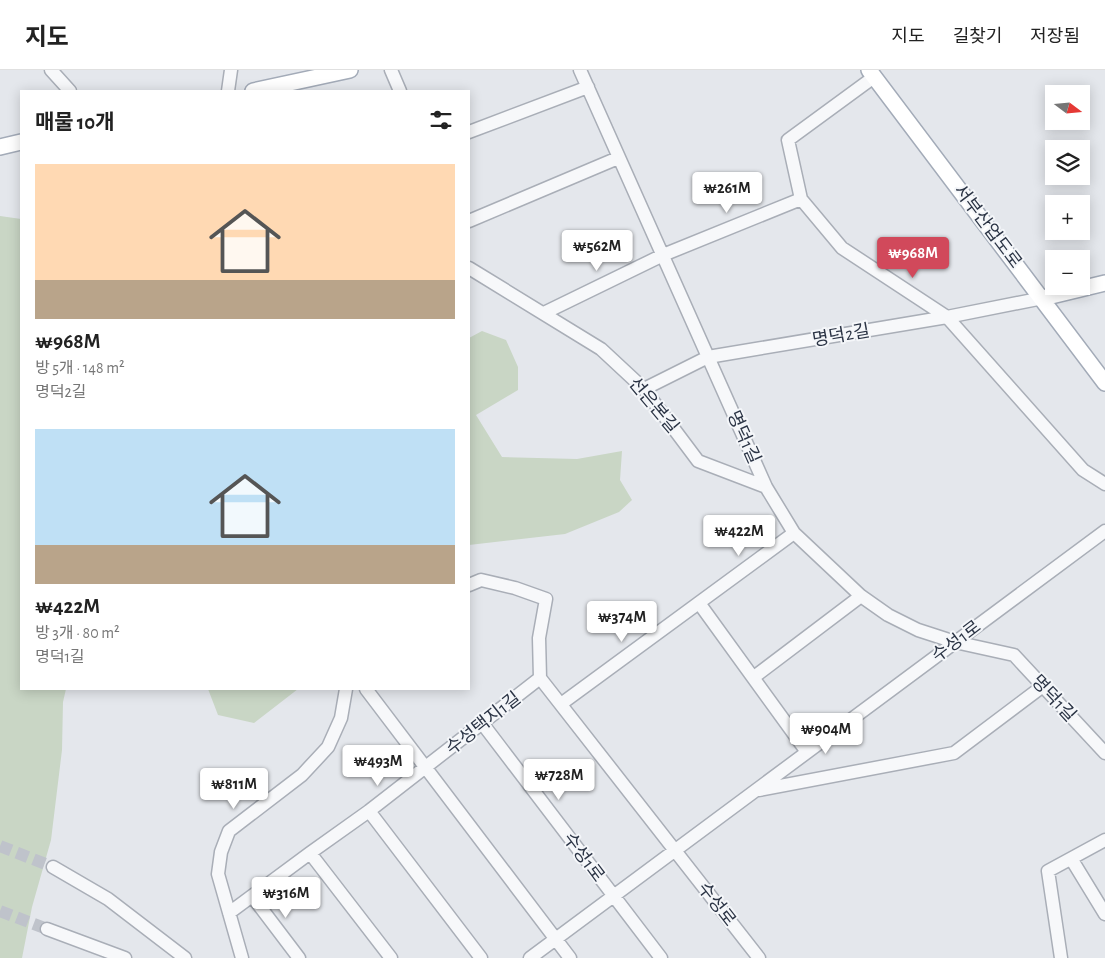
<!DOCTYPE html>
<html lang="ko">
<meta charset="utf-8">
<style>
:root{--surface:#fff;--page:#f2f2f2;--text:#222;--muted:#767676;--line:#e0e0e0;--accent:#d1495b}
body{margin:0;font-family:"Alegreya Sans","Noto Sans KR",sans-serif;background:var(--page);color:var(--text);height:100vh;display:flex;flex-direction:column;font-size:19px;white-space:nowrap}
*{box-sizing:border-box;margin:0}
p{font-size:16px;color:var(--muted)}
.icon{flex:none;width:28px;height:28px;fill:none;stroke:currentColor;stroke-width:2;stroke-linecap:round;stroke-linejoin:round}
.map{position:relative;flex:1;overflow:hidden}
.sheet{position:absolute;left:20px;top:20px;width:450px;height:600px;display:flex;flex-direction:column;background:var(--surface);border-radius:0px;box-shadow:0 2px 12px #0003}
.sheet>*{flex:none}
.needle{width:32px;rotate:106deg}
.fabs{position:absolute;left:1045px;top:15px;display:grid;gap:10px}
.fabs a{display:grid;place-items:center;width:45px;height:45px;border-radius:0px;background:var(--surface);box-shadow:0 2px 12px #0003;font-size:25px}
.price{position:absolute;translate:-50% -42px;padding:0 11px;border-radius:5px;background:#fff;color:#222;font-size:16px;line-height:32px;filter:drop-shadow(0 1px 2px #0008)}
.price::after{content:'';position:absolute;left:50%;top:30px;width:15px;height:11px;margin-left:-8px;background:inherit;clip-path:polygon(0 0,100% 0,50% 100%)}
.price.selected{background:var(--accent);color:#fff}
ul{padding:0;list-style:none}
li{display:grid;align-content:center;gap:10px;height:265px;padding:0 15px}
li span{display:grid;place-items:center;height:155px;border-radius:0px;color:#555}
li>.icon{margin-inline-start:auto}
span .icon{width:90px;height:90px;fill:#fffc;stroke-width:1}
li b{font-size:21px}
h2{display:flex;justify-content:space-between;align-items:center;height:60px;padding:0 15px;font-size:21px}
header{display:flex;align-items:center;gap:30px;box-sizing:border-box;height:70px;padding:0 25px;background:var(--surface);border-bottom:1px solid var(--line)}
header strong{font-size:24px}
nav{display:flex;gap:28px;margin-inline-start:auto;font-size:18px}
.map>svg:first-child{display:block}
.green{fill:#c9d6c5}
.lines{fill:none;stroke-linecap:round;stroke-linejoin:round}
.minor-tunnel{stroke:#bfc3cb;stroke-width:12;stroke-dasharray:12 6;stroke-linecap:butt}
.minor-casing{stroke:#a9aeb7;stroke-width:15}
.major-casing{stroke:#a3abb8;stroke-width:18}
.minor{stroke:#f7f8fa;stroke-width:12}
.major{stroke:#fff;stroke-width:15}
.labels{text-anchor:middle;stroke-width:4;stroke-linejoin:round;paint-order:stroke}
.street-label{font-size:18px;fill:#2b3445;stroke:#f4f6f9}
</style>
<header>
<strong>지도</strong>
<nav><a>지도</a><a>길찾기</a><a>저장됨</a></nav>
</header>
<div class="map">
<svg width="1105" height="888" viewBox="0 0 1105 888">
<rect width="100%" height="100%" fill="#e4e7ec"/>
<path class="green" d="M 0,146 L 21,149 L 21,619 L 66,619 L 63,632 L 62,680 L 51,770 L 32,837 L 22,888 L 0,888 Z
M 482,261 L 506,270 L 518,297 L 518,320 L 476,345 L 502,387 L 577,389 L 622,381 L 620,410 L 632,430 L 619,442 L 565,464 L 469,475 L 469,268 Z
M 208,619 L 298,619 L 254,653 L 218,645 Z"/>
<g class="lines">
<path class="minor-tunnel" d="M 0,776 L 53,797
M 0,841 L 47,859"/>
<g class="minor-casing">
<path id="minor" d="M 51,0 L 70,21
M 391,0 L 400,21
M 580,0 L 766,417 L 794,463 L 861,526 L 888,545 L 918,560 L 955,572 L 1014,585 L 1105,683
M 874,7 L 788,70 L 801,129 L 842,178 L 947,247 L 1083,400 L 1105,414
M 228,21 L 231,0
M 469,62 L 588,17
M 469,151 L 618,88
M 469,198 L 601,279 L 644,319 L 698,391 L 766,417
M 544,243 L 663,185 L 801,129
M 644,319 L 708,287 L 947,247 L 1043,228
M 469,515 L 481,510 L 515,518 L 546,529 L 539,568 L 540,608 L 759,888
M 699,533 L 807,682
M 754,607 L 861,526
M 366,619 L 570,888
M 561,634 L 794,463
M 482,653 L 661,888
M 759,720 L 954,683 L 1043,616
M 369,741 L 481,888
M 310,783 L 391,888
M 1072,790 L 1105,844
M 53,797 L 108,829 L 185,888
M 252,826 L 299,888
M 229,843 L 310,783 L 369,741 L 540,608
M 47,859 L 125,888
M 242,888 L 218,804 L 221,782 L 229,761 L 302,705 L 328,677 L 341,648 L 346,619
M 530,888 L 1105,461
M 1061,888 L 1048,801 L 1105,770"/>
</g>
<g class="major-casing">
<path id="major" d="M 869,0 L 1105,313
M 253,21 L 350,0
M 0,77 L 21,72
M 1043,228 L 1105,213"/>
</g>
<use href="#minor" class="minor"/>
<use href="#major" class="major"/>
</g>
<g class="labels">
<g class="street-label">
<text transform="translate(988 156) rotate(53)" y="6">서부산업도로</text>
<text transform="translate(841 265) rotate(-10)" y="6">명덕2길</text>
<text transform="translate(654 335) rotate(50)" y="6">선은본길</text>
<text transform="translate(744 367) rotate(66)" y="6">명덕1길</text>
<text transform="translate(956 571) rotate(-37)" y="6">수성1로</text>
<text transform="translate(1054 628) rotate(47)" y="6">명덕1길</text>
<text transform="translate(483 653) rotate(-38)" y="6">수성택지1길</text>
<text transform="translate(584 787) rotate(53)" y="6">수성1로</text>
<text transform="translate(717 834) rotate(52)" y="6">수성로</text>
</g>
</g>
</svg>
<div class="fabs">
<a><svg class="needle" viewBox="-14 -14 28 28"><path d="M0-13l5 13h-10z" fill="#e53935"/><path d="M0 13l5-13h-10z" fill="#767676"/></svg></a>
<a><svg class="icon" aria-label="layers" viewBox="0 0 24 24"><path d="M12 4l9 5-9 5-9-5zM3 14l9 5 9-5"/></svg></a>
<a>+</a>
<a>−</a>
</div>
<b class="price" style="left:727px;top:144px">₩261M</b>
<b class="price" style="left:597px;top:202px">₩562M</b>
<b class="price selected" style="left:913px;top:209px">₩968M</b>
<b class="price" style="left:739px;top:487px">₩422M</b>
<b class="price" style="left:622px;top:573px">₩374M</b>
<b class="price" style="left:826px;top:685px">₩904M</b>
<b class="price" style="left:378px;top:717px">₩493M</b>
<b class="price" style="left:559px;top:731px">₩728M</b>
<b class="price" style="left:234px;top:740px">₩811M</b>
<b class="price" style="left:286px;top:849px">₩316M</b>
<section class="sheet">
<h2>매물 10개<svg class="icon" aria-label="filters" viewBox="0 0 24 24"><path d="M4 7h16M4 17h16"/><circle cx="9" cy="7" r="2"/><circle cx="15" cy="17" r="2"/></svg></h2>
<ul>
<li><span style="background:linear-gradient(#ffd9b3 75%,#b9a48a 0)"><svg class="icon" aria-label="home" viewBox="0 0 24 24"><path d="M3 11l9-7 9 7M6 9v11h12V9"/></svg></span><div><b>₩968M</b><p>방 5개 · 148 m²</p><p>명덕2길</p></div></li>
<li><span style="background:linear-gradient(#bfe0f5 75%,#b9a48a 0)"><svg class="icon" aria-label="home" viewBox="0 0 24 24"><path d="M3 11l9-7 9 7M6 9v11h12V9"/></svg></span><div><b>₩422M</b><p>방 3개 · 80 m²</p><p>명덕1길</p></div></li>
</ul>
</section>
</div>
